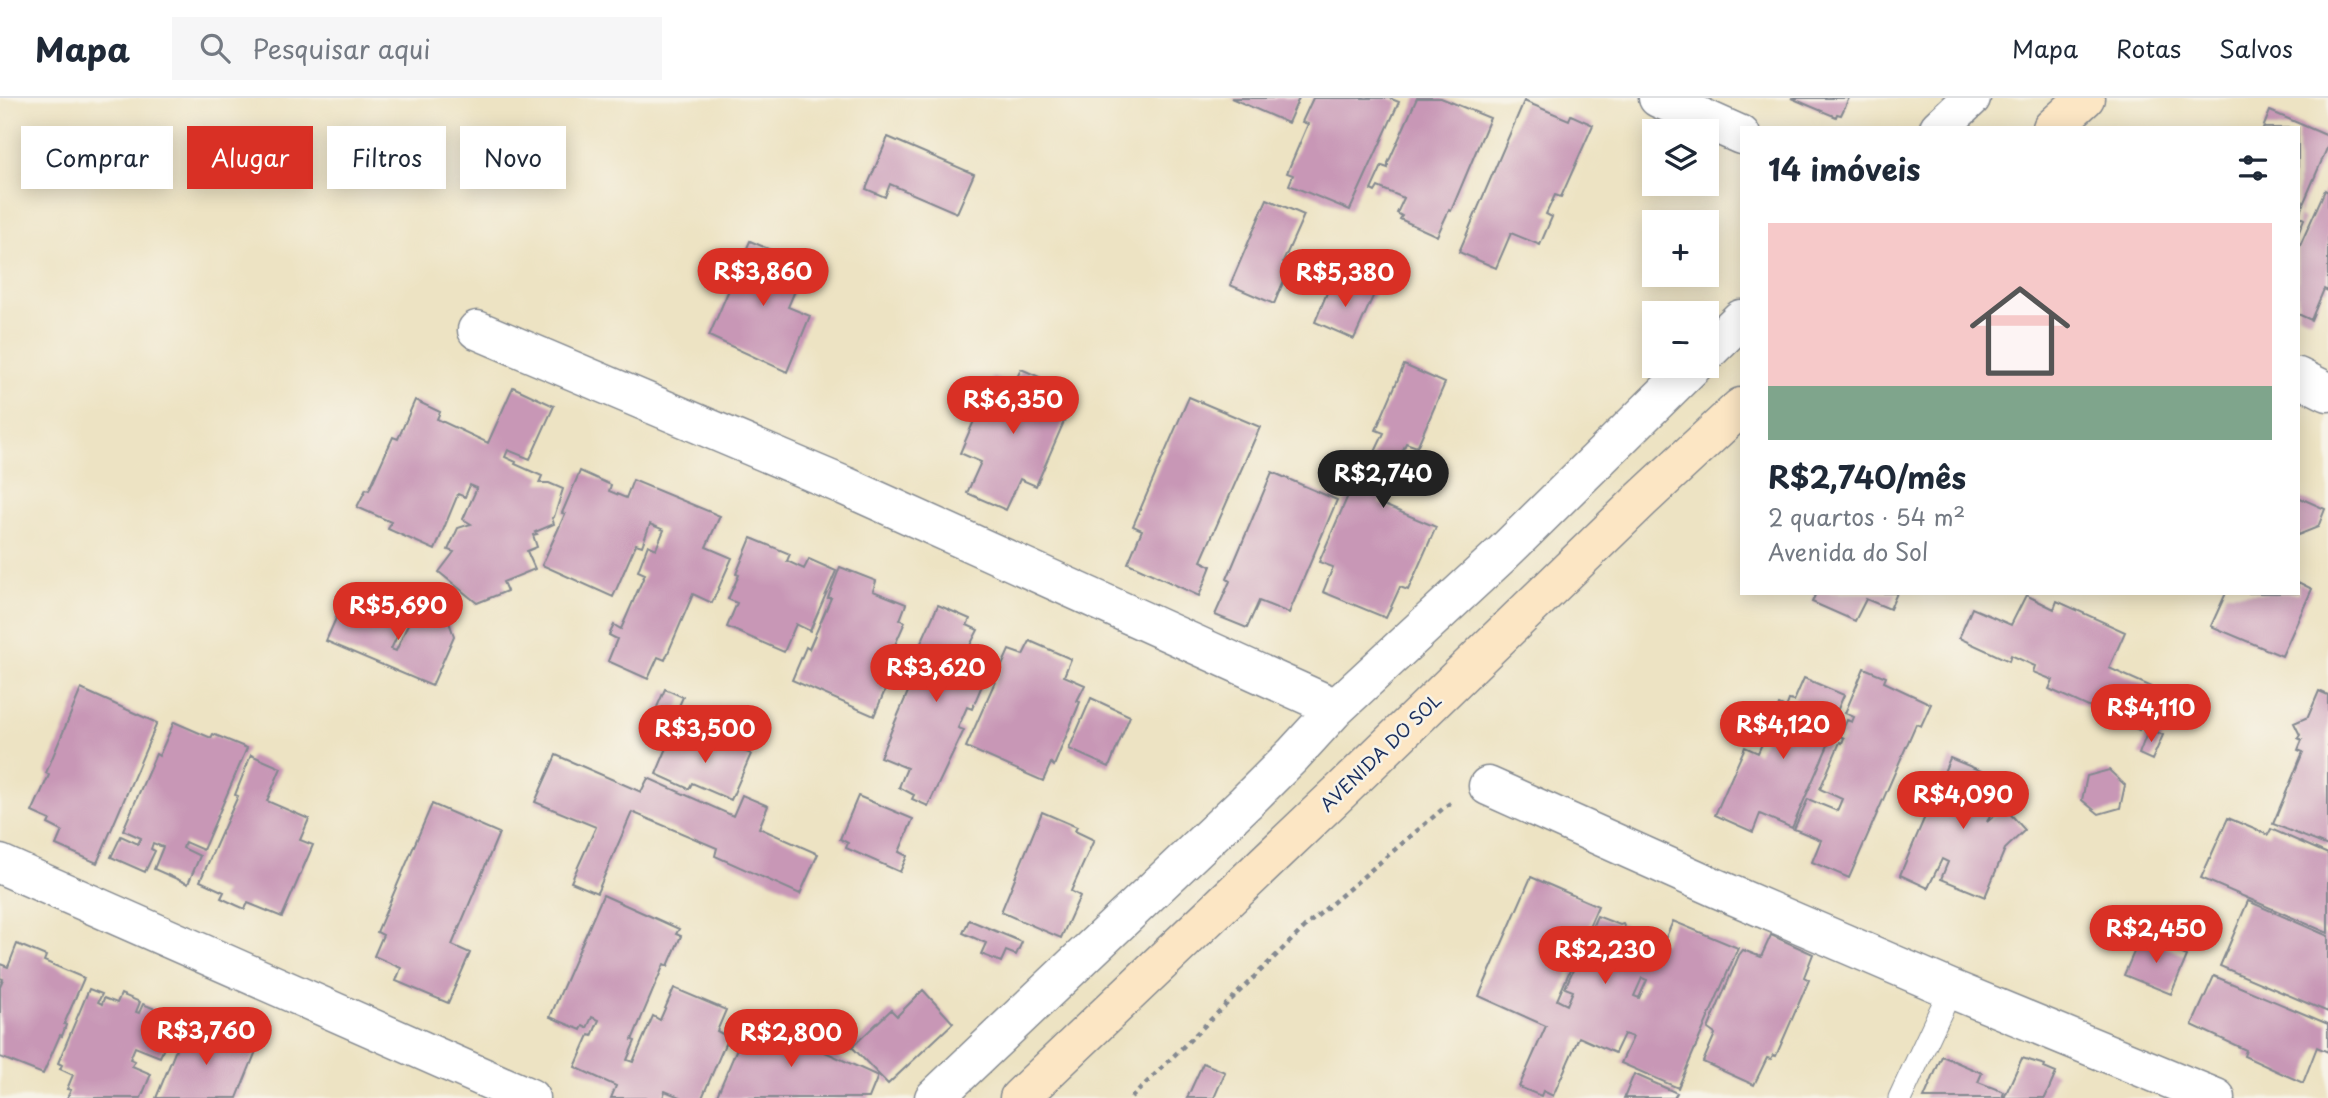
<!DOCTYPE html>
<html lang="pt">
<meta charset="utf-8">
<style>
:root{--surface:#fff;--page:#f6f6f7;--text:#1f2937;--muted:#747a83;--line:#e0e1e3;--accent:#d93025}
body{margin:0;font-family:"Playpen Sans",sans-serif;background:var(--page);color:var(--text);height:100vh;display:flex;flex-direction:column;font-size:26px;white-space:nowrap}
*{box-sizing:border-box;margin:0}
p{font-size:23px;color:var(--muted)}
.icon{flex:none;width:38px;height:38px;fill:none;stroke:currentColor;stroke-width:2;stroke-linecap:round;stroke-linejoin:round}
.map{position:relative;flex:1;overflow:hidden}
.details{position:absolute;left:1740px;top:28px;width:560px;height:469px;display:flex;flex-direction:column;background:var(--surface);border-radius:0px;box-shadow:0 4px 18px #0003}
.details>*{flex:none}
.guide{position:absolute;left:21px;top:28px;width:665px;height:63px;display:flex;gap:14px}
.controls{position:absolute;left:1642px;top:21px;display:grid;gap:14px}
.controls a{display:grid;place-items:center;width:77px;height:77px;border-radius:0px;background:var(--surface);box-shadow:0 4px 18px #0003;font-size:35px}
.price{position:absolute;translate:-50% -60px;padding:0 16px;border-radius:24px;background:var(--accent);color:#fff;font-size:23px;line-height:46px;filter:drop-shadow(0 2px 4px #0008)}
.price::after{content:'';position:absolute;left:50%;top:42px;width:21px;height:16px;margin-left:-10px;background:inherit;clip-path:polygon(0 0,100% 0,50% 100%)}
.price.active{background:#222;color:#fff}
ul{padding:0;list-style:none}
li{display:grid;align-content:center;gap:14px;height:371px;padding:0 28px}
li+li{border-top:2px solid var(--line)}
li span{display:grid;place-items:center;height:217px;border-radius:0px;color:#555}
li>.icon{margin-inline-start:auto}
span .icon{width:126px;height:126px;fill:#fffc;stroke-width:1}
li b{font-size:30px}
h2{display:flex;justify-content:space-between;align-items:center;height:84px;padding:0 28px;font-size:30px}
.tag{padding:0 24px;border-radius:0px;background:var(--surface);box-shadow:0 4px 18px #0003;font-size:24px;line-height:63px}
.tag.active{background:var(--accent);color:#fff}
header{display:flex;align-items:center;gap:42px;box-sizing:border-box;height:98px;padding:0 35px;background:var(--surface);border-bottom:2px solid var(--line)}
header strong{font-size:33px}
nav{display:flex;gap:38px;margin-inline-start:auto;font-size:24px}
.search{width:490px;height:63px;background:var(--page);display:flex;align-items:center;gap:18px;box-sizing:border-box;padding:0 24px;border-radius:0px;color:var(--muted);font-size:26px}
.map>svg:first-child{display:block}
.building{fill:#c897b6;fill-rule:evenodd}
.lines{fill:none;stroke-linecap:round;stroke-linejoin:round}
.lane-casing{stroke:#848990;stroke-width:25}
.street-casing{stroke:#848990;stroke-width:41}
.secondary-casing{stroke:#848990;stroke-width:41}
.path{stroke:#848990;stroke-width:4.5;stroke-dasharray:5 5;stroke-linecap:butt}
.lane{stroke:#fff;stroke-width:23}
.street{stroke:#fff;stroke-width:38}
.secondary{stroke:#fce6c4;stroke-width:38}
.labels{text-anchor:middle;stroke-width:5;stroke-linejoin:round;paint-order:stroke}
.street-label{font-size:18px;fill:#1b2f5e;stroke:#f7f3e8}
</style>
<header>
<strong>Mapa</strong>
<div class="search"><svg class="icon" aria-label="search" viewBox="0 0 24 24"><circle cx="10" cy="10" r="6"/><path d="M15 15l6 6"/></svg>Pesquisar aqui</div>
<nav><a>Mapa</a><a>Rotas</a><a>Salvos</a></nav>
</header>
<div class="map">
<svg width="2328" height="1000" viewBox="0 0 2328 1000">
<rect width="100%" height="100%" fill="#f7f3e8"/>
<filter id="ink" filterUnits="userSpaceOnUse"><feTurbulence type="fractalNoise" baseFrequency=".0143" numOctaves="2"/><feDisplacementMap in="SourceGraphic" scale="14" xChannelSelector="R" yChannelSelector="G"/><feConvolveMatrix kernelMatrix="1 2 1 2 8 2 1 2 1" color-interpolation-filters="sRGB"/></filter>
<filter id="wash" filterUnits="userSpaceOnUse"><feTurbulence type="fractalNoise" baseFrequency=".00686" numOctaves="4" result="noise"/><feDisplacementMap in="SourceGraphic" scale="28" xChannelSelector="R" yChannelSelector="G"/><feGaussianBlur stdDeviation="1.57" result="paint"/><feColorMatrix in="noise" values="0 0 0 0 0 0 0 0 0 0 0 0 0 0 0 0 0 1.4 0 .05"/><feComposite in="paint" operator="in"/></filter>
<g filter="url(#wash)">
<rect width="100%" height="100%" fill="#ede3c3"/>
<g id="blocks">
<path class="building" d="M 1231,0 L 1299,0 L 1288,25 Z
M 1313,0 L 1389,0 L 1399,4 L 1350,112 L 1289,87 L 1293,77 L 1287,75 L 1308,26 L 1302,24 Z
M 1417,0 L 1441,0 L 1490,20 L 1451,113 L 1449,112 L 1437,138 L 1400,121 L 1402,118 L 1397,115 L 1404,100 L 1378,89 L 1375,94 L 1371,92 L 1382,68 L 1388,70 L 1388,65 Z
M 1791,0 L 1849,0 L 1841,17 L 1837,16 L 1836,19 Z
M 1524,3 L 1569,22 L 1571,17 L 1593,27 L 1561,99 L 1555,97 L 1546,116 L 1552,119 L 1540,147 L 1511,135 L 1496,170 L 1459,154 Z
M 2270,13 L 2328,38 L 2328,48 L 2298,118 L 2304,121 L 2298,136 L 2298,30 L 2263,30 Z
M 888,39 L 974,76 L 957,115 L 890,86 L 885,99 L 866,91 Z
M 2325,92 L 2328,94 L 2328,193 L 2324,191 L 2311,222 L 2298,216 L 2298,152 Z
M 1267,101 L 1304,117 L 1283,164 L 1290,168 L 1274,206 L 1230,187 Z
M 750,143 L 806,167 L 788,209 L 810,218 L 787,274 L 709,238 Z
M 1349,184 L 1375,194 L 1354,241 L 1315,224 L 1331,185 L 1345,192 Z
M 1404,267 L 1445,285 L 1417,349 L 1406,345 L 1379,405 L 1436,429 L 1408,492 L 1400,489 L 1386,520 L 1323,494 L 1333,469 L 1319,464 L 1350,393 L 1355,396 L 1384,335 L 1376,332 Z
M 1021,271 L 1058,287 L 1050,304 L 1069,312 L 1036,388 L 1020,381 L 1006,412 L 967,395 L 981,364 L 960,355 L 993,279 L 1013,288 Z
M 513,289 L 554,308 L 530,361 L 508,352 L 505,359 L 516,364 L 515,366 L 542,378 L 539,385 L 549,385 L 563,391 L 554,419 L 552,420 L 554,426 L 535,434 L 537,436 L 533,437 L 537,449 L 527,453 L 535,471 L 503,484 L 507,493 L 477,505 L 439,474 L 454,454 L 448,452 L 458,430 L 471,426 L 463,421 L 477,390 L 470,387 L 465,399 L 458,396 L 435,452 L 388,431 L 391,424 L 357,409 L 366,391 L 369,392 L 393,339 L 398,341 L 415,302 L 440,314 L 437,321 L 488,345 Z
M 1189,299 L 1260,329 L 1201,463 L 1211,468 L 1199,498 L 1128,465 L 1142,432 L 1133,428 Z
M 580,373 L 611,387 L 609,393 L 626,400 L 633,382 L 720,418 L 706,449 L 732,460 L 712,505 L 693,496 L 665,562 L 658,559 L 648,581 L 608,563 L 617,541 L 609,537 L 614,527 L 621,531 L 645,476 L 638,473 L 648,447 L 656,451 L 664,432 L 650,426 L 642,448 L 636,446 L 613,499 L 542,467 L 565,416 L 562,415 Z
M 1272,374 L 1337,402 L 1289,515 L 1259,503 L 1247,530 L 1215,517 L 1230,483 L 1227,481 Z
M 2298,399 L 2325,411 L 2318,429 L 2298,437 Z
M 751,440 L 790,456 L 787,463 L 804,471 L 809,461 L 836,473 L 810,533 L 796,526 L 784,554 L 727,529 L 737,505 L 728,501 L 739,477 L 736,476 Z
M 840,469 L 876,483 L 873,493 L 906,506 L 900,522 L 905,524 L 894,549 L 902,553 L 874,618 L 792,582 L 806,549 L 809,551 L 831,500 L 828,500 Z
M 2298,484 L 2312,491 L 2282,558 L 2211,528 L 2226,495 L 2298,495 Z
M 1816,495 L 1897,495 L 1890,511 L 1866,501 L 1855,523 L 1812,504 Z
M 2026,497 L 2054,511 L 2057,503 L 2125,534 L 2109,570 L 2179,601 L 2169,624 L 2148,615 L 2139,632 L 2049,591 L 2053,582 L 2033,574 L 2035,568 L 2011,557 L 2009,563 L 1959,540 L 1972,510 L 2011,527 Z
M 418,504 L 446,516 L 454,538 L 432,588 L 326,543 L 340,511 L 367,524 L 376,521 L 401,530 L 391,551 L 396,553 Z
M 938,507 L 970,521 L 967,527 L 978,532 L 967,553 L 992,564 L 972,611 L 967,609 L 958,630 L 964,632 L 928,708 L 912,701 L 914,697 L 899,689 L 907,670 L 880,659 L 923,559 L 916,556 Z
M 1030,543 L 1071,561 L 1064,578 L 1085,587 L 1077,603 L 1080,604 L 1054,668 L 1051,665 L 1043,683 L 966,649 L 1009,552 L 1023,557 Z
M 1864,570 L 1886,579 L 1884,584 L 1931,606 L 1921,628 L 1916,626 L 1849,780 L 1812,764 L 1821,742 L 1794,731 L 1808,701 L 1837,713 L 1842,701 L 1820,691 L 1840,644 L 1842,645 L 1844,640 L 1840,638 L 1847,622 L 1852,624 L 1854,619 L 1845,615 Z
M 1804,580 L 1844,597 L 1834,620 L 1839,622 L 1792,730 L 1760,716 L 1753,734 L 1715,717 L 1745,649 L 1758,655 L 1779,607 L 1786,610 L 1789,602 L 1794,603 Z
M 81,591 L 157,625 L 97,765 L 56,747 L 62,733 L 48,726 L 50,722 L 32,714 L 49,677 L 46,675 Z
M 665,591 L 683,599 L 667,635 L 649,627 Z
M 2319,593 L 2328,597 L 2328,748 L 2273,726 L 2303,654 L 2298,652 L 2302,642 L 2298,640 L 2300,637 L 2294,625 L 2308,619 Z
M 1091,600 L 1130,618 L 1109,669 L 1069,651 Z
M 174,624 L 211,640 L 213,636 L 247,650 L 203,752 L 185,744 L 183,750 L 200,758 L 188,786 L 154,771 L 163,749 L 153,745 L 151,751 L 155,753 L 145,774 L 111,759 L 121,738 L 138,746 L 141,740 L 123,732 L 156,656 L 159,658 Z
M 2149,630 L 2163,637 L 2152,662 L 2139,656 Z
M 708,637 L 751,656 L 731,702 L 692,685 L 689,691 L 656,676 L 672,638 L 702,650 Z
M 251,657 L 281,670 L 267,703 L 309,721 L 300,742 L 313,747 L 282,819 L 248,805 L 245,811 L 236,807 L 221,800 L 224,794 L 200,783 L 238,698 L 235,697 Z
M 556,657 L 641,694 L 648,680 L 733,718 L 742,697 L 768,708 L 759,730 L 818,756 L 800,796 L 715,758 L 717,750 L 632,714 L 597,795 L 571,784 L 596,729 L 535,704 Z
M 1950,660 L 2005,683 L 1987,724 L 2004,709 L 2025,732 L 2005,751 L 1985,799 L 1941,781 L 1948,764 L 1942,761 L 1928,790 L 1900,777 Z
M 2109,672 L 2125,687 L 2120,710 L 2099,716 L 2082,702 L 2087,678 Z
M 858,698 L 913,721 L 899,754 L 907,758 L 900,774 L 846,750 L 848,745 L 840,741 Z
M 432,706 L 499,735 L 452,847 L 470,855 L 448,905 L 396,883 L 401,870 L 374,858 L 383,837 L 377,834 Z
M 1042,714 L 1077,729 L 1075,733 L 1094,742 L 1071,793 L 1080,798 L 1061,840 L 1001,814 Z
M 2228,720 L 2268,737 L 2271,731 L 2328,756 L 2328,835 L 2201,780 Z
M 1531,779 L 1598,808 L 1557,902 L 1567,907 L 1573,893 L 1565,890 L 1597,818 L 1620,827 L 1623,826 L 1625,830 L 1663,846 L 1673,823 L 1738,850 L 1678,990 L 1621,965 L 1633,939 L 1624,936 L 1615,955 L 1579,939 L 1553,998 L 1543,993 L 1541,998 L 1519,989 L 1546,928 L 1479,898 ZM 1642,880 L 1647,882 L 1639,900 L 1634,898 Z
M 603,797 L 679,831 L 676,836 L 681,838 L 668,868 L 664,866 L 632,942 L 635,943 L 627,962 L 633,964 L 653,918 L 660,922 L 674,890 L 726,912 L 717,933 L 728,939 L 702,1000 L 682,1000 L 665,993 L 663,1000 L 611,1000 L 616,988 L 575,969 L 589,937 L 592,938 L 599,922 L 592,919 L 587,930 L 583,928 L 581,932 L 550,919 Z
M 2248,803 L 2328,838 L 2328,914 L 2220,868 Z
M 969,822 L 1022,844 L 1016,857 L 1006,853 L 1001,864 L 981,856 L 986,845 L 963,835 Z
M 1771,837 L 1813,856 L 1804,879 L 1809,882 L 1776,958 L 1773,957 L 1771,961 L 1767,960 L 1754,987 L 1703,964 L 1715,936 L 1708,931 L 1739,857 L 1743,852 L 1761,859 Z
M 2141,838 L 2187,858 L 2171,896 L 2124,877 Z
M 17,846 L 46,858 L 44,863 L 84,880 L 64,926 L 66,927 L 62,938 L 60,937 L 43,976 L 0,959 L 0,888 L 3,881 L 0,880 L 0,866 L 8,869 Z
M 2214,878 L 2328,926 L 2328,954 L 2317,949 L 2303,985 L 2244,958 L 2246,952 L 2192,927 Z
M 89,891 L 102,896 L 98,904 L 102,906 L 104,900 L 117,905 L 121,896 L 140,904 L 136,914 L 139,915 L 143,906 L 177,920 L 160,959 L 135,949 L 130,961 L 135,963 L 132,968 L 151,976 L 141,1000 L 67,1000 L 71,992 L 67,991 L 73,977 L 60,971 L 62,967 L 58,965 Z
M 923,892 L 953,925 L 888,986 L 852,949 L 891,912 L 897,918 Z
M 776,922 L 822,941 L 825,954 L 878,978 L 869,1000 L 716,1000 L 746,929 L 770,939 Z
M 187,925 L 256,953 L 237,1000 L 156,1000 Z
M 1942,958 L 1982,975 L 1978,984 L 2004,994 L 2002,1000 L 1924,1000 Z
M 2022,960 L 2045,967 L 2044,970 L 2056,975 L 2045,1000 L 2004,1000 Z
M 1203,965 L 1225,974 L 1224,977 L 1214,1000 L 1187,1000 Z
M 1634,976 L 1677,995 L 1674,1000 L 1624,1000 Z"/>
</g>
</g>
<g filter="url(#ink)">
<use href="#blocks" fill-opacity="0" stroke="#848990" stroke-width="2"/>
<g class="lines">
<g class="lane-casing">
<path id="lane" d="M 1900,1000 L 1951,891"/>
</g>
<g class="street-casing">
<path id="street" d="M 1658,0 L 1741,37
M 1939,30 L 1971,0
M 477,232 L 845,388 L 1336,610
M 1706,255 L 1741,221
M 2298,279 L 2328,294
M 1488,688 L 1716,790 L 1951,891 L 2216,1000
M 0,766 L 530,1000
M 934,1000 L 1246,704 L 1293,657 L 1336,610 L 1501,457 L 1693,268"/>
</g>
<g class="secondary-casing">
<path id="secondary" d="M 2052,30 L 2085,0
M 1019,1000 L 1340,694 L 1642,401 L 1741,309"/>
</g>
<path class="path" d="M 1131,1000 L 1309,825 L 1446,708 L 1452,704"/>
<use href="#lane" class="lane"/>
<use href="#street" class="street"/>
<use href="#secondary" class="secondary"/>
</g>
</g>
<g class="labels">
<g class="street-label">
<text transform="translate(1381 655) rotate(-44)" y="6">AVENIDA DO SOL</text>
</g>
</g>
</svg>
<div class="controls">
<a><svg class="icon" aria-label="layers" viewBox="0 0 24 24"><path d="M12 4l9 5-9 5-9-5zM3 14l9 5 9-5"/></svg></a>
<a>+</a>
<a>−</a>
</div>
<b class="price" style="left:763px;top:210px">R$3,860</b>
<b class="price" style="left:1345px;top:211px">R$5,380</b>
<b class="price" style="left:1013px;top:338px">R$6,350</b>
<b class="price active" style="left:1383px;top:412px">R$2,740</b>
<b class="price" style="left:398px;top:544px">R$5,690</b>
<b class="price" style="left:936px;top:606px">R$3,620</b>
<b class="price" style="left:2151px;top:646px">R$4,110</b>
<b class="price" style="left:1783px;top:663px">R$4,120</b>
<b class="price" style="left:705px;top:667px">R$3,500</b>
<b class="price" style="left:1963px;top:733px">R$4,090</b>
<b class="price" style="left:2156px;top:867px">R$2,450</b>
<b class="price" style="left:1605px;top:888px">R$2,230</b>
<b class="price" style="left:206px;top:969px">R$3,760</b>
<b class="price" style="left:791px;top:971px">R$2,800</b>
<div class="guide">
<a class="tag">Comprar</a>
<a class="tag active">Alugar</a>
<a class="tag">Filtros</a>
<a class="tag">Novo</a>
</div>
<section class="details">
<h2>14 imóveis<svg class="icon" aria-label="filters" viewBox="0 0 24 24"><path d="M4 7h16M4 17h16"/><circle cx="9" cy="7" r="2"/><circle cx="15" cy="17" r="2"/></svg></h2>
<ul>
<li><span style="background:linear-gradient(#f6c9c9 75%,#7fa58c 0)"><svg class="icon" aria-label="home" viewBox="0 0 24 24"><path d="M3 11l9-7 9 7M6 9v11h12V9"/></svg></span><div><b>R$2,740/mês</b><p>2 quartos · 54 m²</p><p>Avenida do Sol</p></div></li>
</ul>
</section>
</div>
